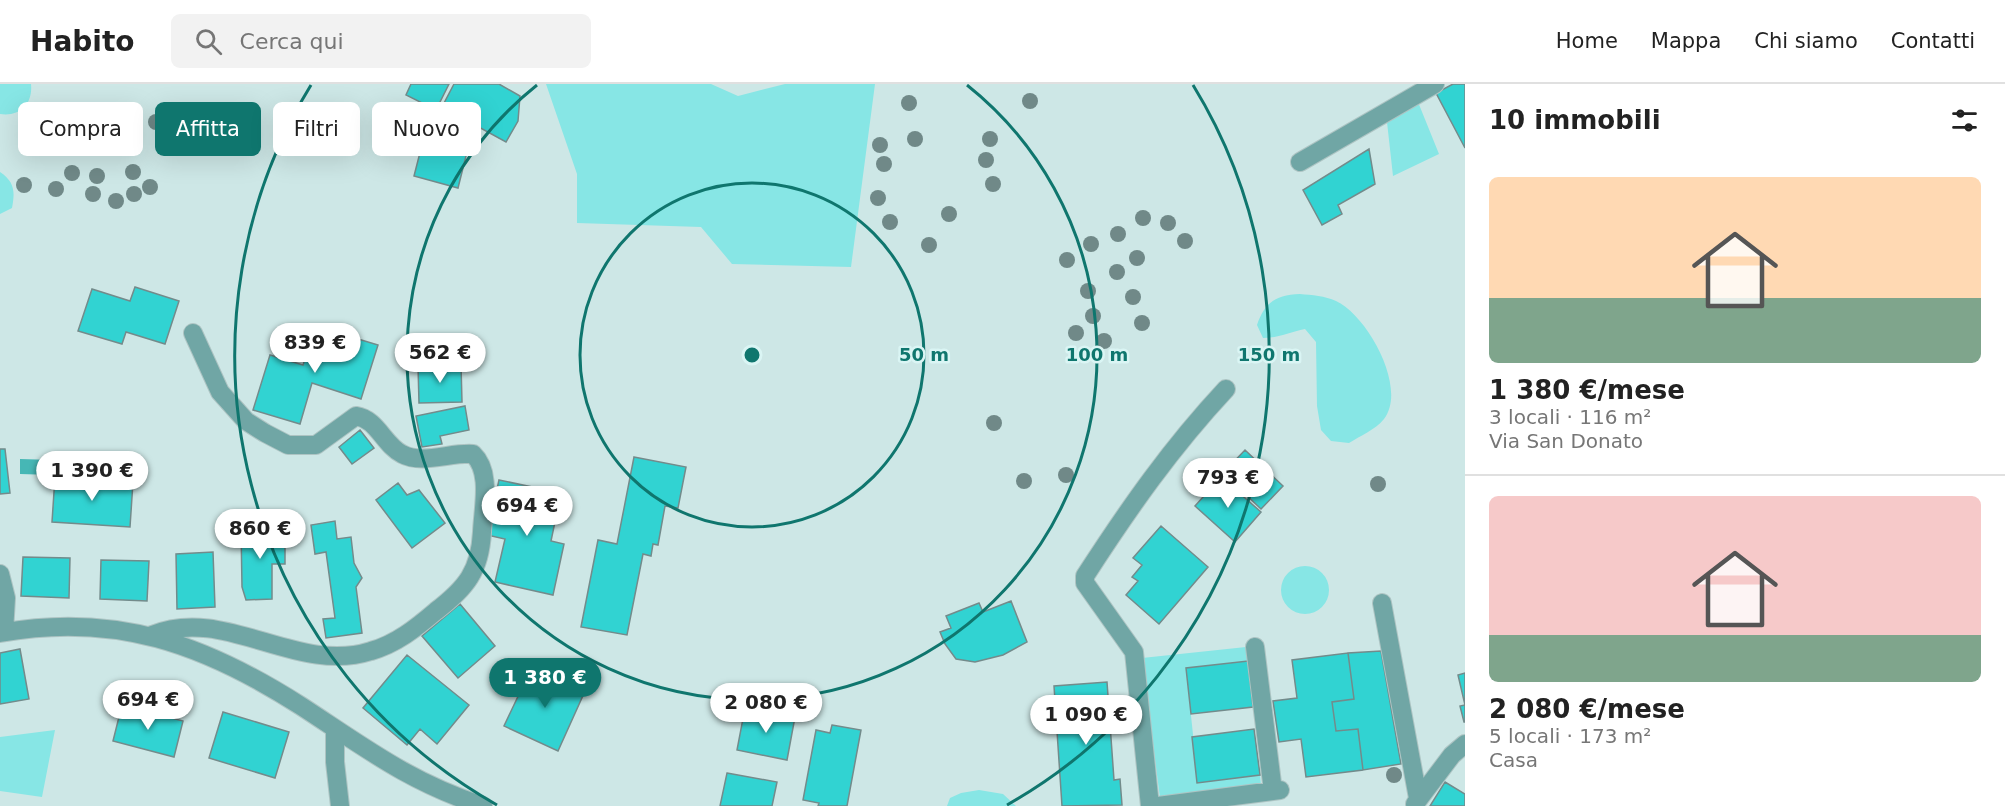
<!DOCTYPE html>
<html lang="it">
<meta charset="utf-8">
<style>
:root{--surface:#fff;--page:#f2f2f2;--text:#222;--muted:#767676;--line:#e0e0e0;--accent:#0f766e}
body{margin:0;font-family:"DejaVu Sans",sans-serif;background:var(--page);color:var(--text);height:100vh;display:flex;flex-direction:column;font-size:22px;white-space:nowrap}
*{box-sizing:border-box;margin:0}
p{font-size:20px;color:var(--muted)}
.icon{flex:none;width:33px;height:33px;fill:none;stroke:currentColor;stroke-width:2;stroke-linecap:round;stroke-linejoin:round}
.map{position:relative;flex:1;overflow:hidden}
.side{display:flex;flex-direction:column;background:var(--surface);width:540px}
.side>*{flex:none}
.guide{position:absolute;left:18px;top:18px;width:570px;height:54px;display:flex;gap:12px}
.price{position:absolute;translate:-50% -51px;padding:0 14px;border-radius:21px;background:#fff;color:#222;font-size:20px;line-height:39px;filter:drop-shadow(0 2px 3px #0008)}
.price::after{content:'';position:absolute;left:50%;top:36px;width:18px;height:14px;margin-left:-9px;background:inherit;clip-path:polygon(0 0,100% 0,50% 100%)}
.price.on{background:var(--accent);color:#fff}
ul{padding:0;list-style:none}
li{display:grid;align-content:center;gap:12px;height:318px;padding:0 24px}
li+li{border-top:2px solid var(--line)}
li span{display:grid;place-items:center;height:186px;border-radius:9px;color:#555}
li>.icon{margin-inline-start:auto}
span .icon{width:108px;height:108px;fill:#fffc;stroke-width:1}
li b{font-size:26px}
h2{display:flex;justify-content:space-between;align-items:center;height:72px;padding:0 24px;font-size:26px}
.chip{padding:0 21px;border-radius:9px;background:var(--surface);box-shadow:0 6px 24px #0002;font-size:21px;line-height:54px}
.chip.on{background:var(--accent);color:#fff}
header{display:flex;align-items:center;gap:36px;box-sizing:border-box;height:84px;padding:0 30px;background:var(--surface);border-bottom:2px solid var(--line)}
header strong{font-size:28px}
nav{display:flex;gap:33px;margin-inline-start:auto;font-size:21px}
.search{width:420px;height:54px;background:var(--page);display:flex;align-items:center;gap:15px;box-sizing:border-box;padding:0 21px;border-radius:9px;color:var(--muted);font-size:22px}
main{display:flex;flex:1;min-height:0}
.map>svg:first-child{display:block}
.green{fill:#87e6e5}
.water{fill:#46b7b5}
.building{fill:#31d3d2;stroke:#738b8b;stroke-width:1.5}
.lines{fill:none;stroke-linecap:round;stroke-linejoin:round}
.minor-casing{stroke:#adc4c3;stroke-width:20}
.minor{stroke:#70a6a5;stroke-width:18}
.tree{fill:#708988}
.ring{fill:none;stroke:#0f766e;stroke-width:3}
.centre{fill:#0f766e;stroke:#daf5f4;stroke-width:3}
.ring-label{font-size:18px;text-anchor:middle;font-weight:bold;fill:#0f766e;stroke:#daf5f4;stroke-width:5;stroke-linejoin:round;paint-order:stroke}
</style>
<header>
<strong>Habito</strong>
<div class="search"><svg class="icon" aria-label="search" viewBox="0 0 24 24"><circle cx="10" cy="10" r="6"/><path d="M15 15l6 6"/></svg>Cerca qui</div>
<nav><a>Home</a><a>Mappa</a><a>Chi siamo</a><a>Contatti</a></nav>
</header>
<main>
<div class="map">
<svg width="1465" height="722" viewBox="0 0 1465 722">
<rect width="100%" height="100%" fill="#cde7e6"/>
<path class="green" d="M 0,0 L 31,0 C 33,20 20,33 0,30 Z
M 546,0 L 711,0 L 738,12 L 785,0 L 875,0 L 851,183 L 732,180 L 701,143 L 577,139 L 577,90 Z
M 1418,18 L 1439,70 L 1393,92 L 1387,38 Z
M 0,88 C 15,98 15,108 12,124 L 0,130 Z
M 1300,210 C 1312,211 1325,212 1336,217 C 1367,231 1408,304 1384,335 C 1375,346 1360,352 1349,359 L 1331,357 L 1321,346 L 1317,322 L 1316,258 L 1305,245 C 1290,248 1278,254 1263,254 L 1257,241 C 1265,218 1276,211 1300,210 Z
M1281 506a24 24 0 1 1 48 0a24 24 0 1 1-48 0Z
M 1246,563 L 1248,577 L 1186,584 L 1198,698 L 1260,691 L 1261,702 L 1160,714 L 1142,574 Z
M 55,646 L 42,713 L 0,707 L 0,653 Z
M 979,706 L 1003,710 L 1016,722 L 947,722 L 950,714 L 961,709 Z"/>
<path class="water" d="M 20,375 L 53,376 L 53,391 L 20,390 Z"/>
<path class="building" d="M 411,0 L 449,0 L 436,26 L 406,11 Z
M 454,0 L 499,0 L 520,12 L 518,37 L 506,58 L 442,23 Z
M 1453,0 L 1465,0 L 1465,64 L 1436,9 Z
M 425,49 L 469,60 L 458,104 L 414,92 Z
M 1369,65 L 1375,100 L 1338,121 L 1342,130 L 1322,141 L 1303,106 Z
M 135,203 L 179,217 L 165,260 L 126,248 L 122,260 L 78,247 L 92,205 L 130,217 Z
M 315,242 L 378,261 L 361,315 L 312,299 L 300,340 L 253,326 L 270,271 L 303,281 Z
M 461,280 L 462,318 L 419,319 L 418,282 Z
M 465,322 L 469,346 L 440,352 L 442,360 L 422,363 L 416,332 Z
M 360,346 L 374,364 L 352,380 L 339,363 Z
M 0,365 L 5,365 L 10,409 L 0,410 Z
M 1245,366 L 1283,402 L 1261,425 L 1223,389 Z
M 634,373 L 686,383 L 678,424 L 665,422 L 658,461 L 653,460 L 651,472 L 643,470 L 627,551 L 581,543 L 598,456 L 617,460 Z
M 55,393 L 133,398 L 130,443 L 52,438 Z
M 1221,393 L 1261,428 L 1235,458 L 1195,422 Z
M 499,396 L 561,409 L 551,457 L 564,460 L 553,511 L 495,498 L 505,455 L 487,451 Z
M 398,399 L 407,411 L 419,406 L 445,439 L 412,464 L 376,416 Z
M 335,437 L 337,455 L 351,453 L 354,479 L 362,494 L 356,503 L 362,549 L 326,554 L 323,535 L 335,534 L 326,468 L 315,470 L 311,441 Z
M 1161,442 L 1208,483 L 1159,540 L 1126,511 L 1138,497 L 1132,493 L 1142,481 L 1133,474 Z
M 281,443 L 281,455 L 285,454 L 285,480 L 272,480 L 272,515 L 246,516 L 242,503 L 241,444 Z
M 213,468 L 215,523 L 177,525 L 176,470 Z
M 23,473 L 70,474 L 69,514 L 21,512 Z
M 101,476 L 149,477 L 147,517 L 100,515 Z
M 1011,517 L 1027,558 L 1003,571 L 975,578 L 956,575 L 945,560 L 940,548 L 951,544 L 946,532 L 979,519 L 983,528 Z
M 460,520 L 495,562 L 458,594 L 422,552 Z
M 20,565 L 29,615 L 0,620 L 0,569 Z
M 1381,567 L 1401,680 L 1363,686 L 1358,645 L 1336,647 L 1332,618 L 1354,615 L 1348,569 Z
M 1348,569 L 1354,615 L 1332,618 L 1336,647 L 1358,645 L 1363,686 L 1306,693 L 1301,655 L 1279,658 L 1273,617 L 1297,614 L 1292,576 Z
M 407,571 L 469,621 L 437,660 L 420,645 L 407,661 L 363,624 Z
M 1248,577 L 1253,623 L 1191,630 L 1186,584 Z
M 532,583 L 585,607 L 558,667 L 504,642 Z
M 1465,589 L 1465,638 L 1464,638 L 1460,622 L 1465,621 L 1458,591 Z
M 1107,598 L 1114,696 L 1120,695 L 1122,721 L 1062,722 L 1054,602 Z
M 122,621 L 183,637 L 174,673 L 113,657 Z
M 745,624 L 795,633 L 787,676 L 737,666 Z
M 223,628 L 289,648 L 275,694 L 209,674 Z
M 832,641 L 861,646 L 847,722 L 818,722 L 819,719 L 803,716 L 816,646 L 830,649 Z
M 1254,645 L 1260,691 L 1197,699 L 1192,653 Z
M 727,689 L 777,698 L 772,722 L 720,722 Z
M 1445,698 L 1465,710 L 1465,722 L 1430,722 Z"/>
<g class="lines">
<g class="minor-casing">
<path id="minor" d="M 1300,78 L 1435,0
M 0,490 L 6,514 L 4,548
M 1382,519 L 1418,714
M 0,549 C 115,528 204,560 301,622 C 364,663 409,698 483,722
M 152,551 C 225,521 296,591 371,567 C 396,560 416,544 436,527 C 466,504 480,487 482,448 C 483,423 492,388 473,370 C 451,368 422,381 402,370 C 384,361 377,335 356,332 L 316,361 L 288,361 L 265,349 L 246,337 L 220,308 L 193,249
M 1255,563 L 1273,707
M 335,646 L 335,678 L 340,722
M 1415,720 L 1452,671 L 1465,660
M 1150,722 L 1134,568 L 1085,499 L 1085,492 C 1129,424 1171,364 1226,305
M 1158,722 L 1280,706"/>
</g>
<use href="#minor" class="minor"/>
</g>
<g class="tree">
<circle cx="1030" cy="17" r="8"/>
<circle cx="909" cy="19" r="8"/>
<circle cx="156" cy="38" r="8"/>
<circle cx="915" cy="55" r="8"/>
<circle cx="990" cy="55" r="8"/>
<circle cx="880" cy="61" r="8"/>
<circle cx="986" cy="76" r="8"/>
<circle cx="884" cy="80" r="8"/>
<circle cx="133" cy="88" r="8"/>
<circle cx="72" cy="89" r="8"/>
<circle cx="97" cy="92" r="8"/>
<circle cx="993" cy="100" r="8"/>
<circle cx="24" cy="101" r="8"/>
<circle cx="150" cy="103" r="8"/>
<circle cx="56" cy="105" r="8"/>
<circle cx="93" cy="110" r="8"/>
<circle cx="134" cy="110" r="8"/>
<circle cx="878" cy="114" r="8"/>
<circle cx="116" cy="117" r="8"/>
<circle cx="949" cy="130" r="8"/>
<circle cx="1143" cy="134" r="8"/>
<circle cx="890" cy="138" r="8"/>
<circle cx="1168" cy="139" r="8"/>
<circle cx="1118" cy="150" r="8"/>
<circle cx="1185" cy="157" r="8"/>
<circle cx="1091" cy="160" r="8"/>
<circle cx="929" cy="161" r="8"/>
<circle cx="1137" cy="174" r="8"/>
<circle cx="1067" cy="176" r="8"/>
<circle cx="1117" cy="188" r="8"/>
<circle cx="1088" cy="207" r="8"/>
<circle cx="1133" cy="213" r="8"/>
<circle cx="1093" cy="232" r="8"/>
<circle cx="1142" cy="239" r="8"/>
<circle cx="1076" cy="249" r="8"/>
<circle cx="1104" cy="257" r="8"/>
<circle cx="994" cy="339" r="8"/>
<circle cx="1066" cy="391" r="8"/>
<circle cx="1024" cy="397" r="8"/>
<circle cx="1378" cy="400" r="8"/>
<circle cx="1394" cy="691" r="8"/>
</g>
<g class="ring">
<circle cx="752" cy="271" r="172"/>
<path d="M967 1A345 345 0 1 1 537 1"/>
<path d="M497 721A517 517 0 0 1 311 1M1193 1A517 517 0 0 1 1007 721"/>
</g>
<circle cx="752" cy="271" r="9" class="centre"/>
<g class="ring-label">
<text x="924" y="277">50 m</text>
<text x="1097" y="277">100 m</text>
<text x="1269" y="277">150 m</text>
</g>
</svg>
<b class="price" style="left:315px;top:290px">839 €</b>
<b class="price" style="left:440px;top:300px">562 €</b>
<b class="price" style="left:92px;top:418px">1 390 €</b>
<b class="price" style="left:1228px;top:425px">793 €</b>
<b class="price" style="left:527px;top:453px">694 €</b>
<b class="price" style="left:260px;top:476px">860 €</b>
<b class="price on" style="left:545px;top:625px">1 380 €</b>
<b class="price" style="left:148px;top:647px">694 €</b>
<b class="price" style="left:766px;top:650px">2 080 €</b>
<b class="price" style="left:1086px;top:662px">1 090 €</b>
<div class="guide">
<a class="chip">Compra</a>
<a class="chip on">Affitta</a>
<a class="chip">Filtri</a>
<a class="chip">Nuovo</a>
</div>
</div>
<section class="side">
<h2>10 immobili<svg class="icon" aria-label="filters" viewBox="0 0 24 24"><path d="M4 7h16M4 17h16"/><circle cx="9" cy="7" r="2"/><circle cx="15" cy="17" r="2"/></svg></h2>
<ul>
<li><span style="background:linear-gradient(#ffd9b3 65%,#7fa58c 0)"><svg class="icon" aria-label="home" viewBox="0 0 24 24"><path d="M3 11l9-7 9 7M6 9v11h12V9"/></svg></span><div><b>1 380 €/mese</b><p>3 locali · 116 m²</p><p>Via San Donato</p></div></li>
<li><span style="background:linear-gradient(#f6c9c9 75%,#7fa58c 0)"><svg class="icon" aria-label="home" viewBox="0 0 24 24"><path d="M3 11l9-7 9 7M6 9v11h12V9"/></svg></span><div><b>2 080 €/mese</b><p>5 locali · 173 m²</p><p>Casa</p></div></li>
</ul>
</section>
</main>
